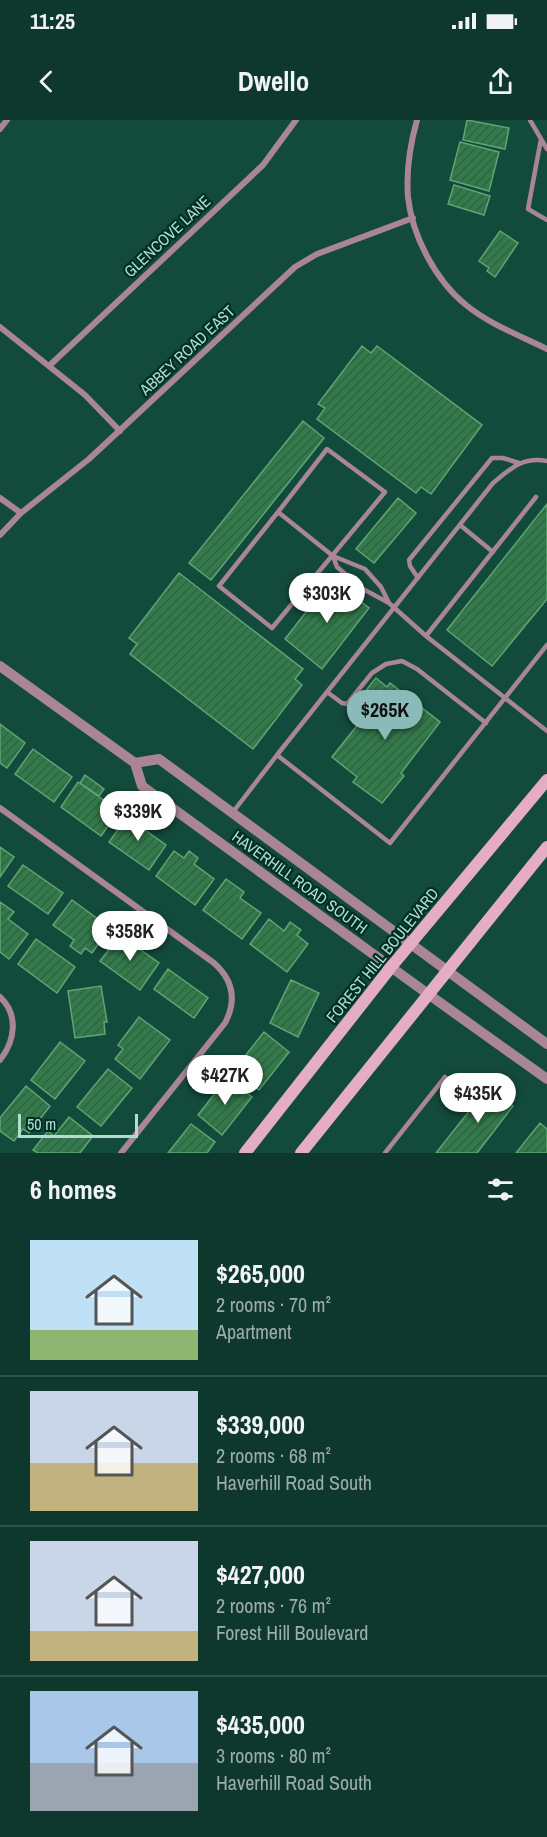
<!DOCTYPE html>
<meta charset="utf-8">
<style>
:root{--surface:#0e382d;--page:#1c4339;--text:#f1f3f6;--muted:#9bacaa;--line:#2e5249;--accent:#8bbbb9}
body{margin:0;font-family:"Archivo Narrow",sans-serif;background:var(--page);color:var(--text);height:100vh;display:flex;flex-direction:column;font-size:22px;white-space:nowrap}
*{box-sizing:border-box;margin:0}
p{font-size:20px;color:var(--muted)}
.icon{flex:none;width:33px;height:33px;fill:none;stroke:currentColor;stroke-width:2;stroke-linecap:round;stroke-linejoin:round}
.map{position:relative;height:1033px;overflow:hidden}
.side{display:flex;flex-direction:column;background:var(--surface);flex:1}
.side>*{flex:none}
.scale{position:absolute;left:18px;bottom:15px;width:120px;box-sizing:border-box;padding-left:6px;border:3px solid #b0dece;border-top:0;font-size:16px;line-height:21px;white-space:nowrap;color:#b0dece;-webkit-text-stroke:4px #002f24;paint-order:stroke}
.price{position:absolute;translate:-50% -51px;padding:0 14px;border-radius:21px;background:#fff;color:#222;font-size:20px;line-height:39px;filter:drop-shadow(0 2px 3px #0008)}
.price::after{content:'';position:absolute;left:50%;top:36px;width:18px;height:14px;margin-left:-9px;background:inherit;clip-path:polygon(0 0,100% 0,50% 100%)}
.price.selected{background:var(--accent);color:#111}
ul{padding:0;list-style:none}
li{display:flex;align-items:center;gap:18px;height:150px;padding:0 30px}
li+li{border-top:2px solid var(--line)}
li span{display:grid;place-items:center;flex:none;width:168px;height:120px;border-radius:0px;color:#555}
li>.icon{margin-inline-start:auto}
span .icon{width:72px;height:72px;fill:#fffc;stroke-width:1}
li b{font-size:26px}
h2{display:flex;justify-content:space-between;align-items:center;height:72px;padding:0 30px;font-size:26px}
.status{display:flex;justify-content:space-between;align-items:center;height:42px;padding:0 30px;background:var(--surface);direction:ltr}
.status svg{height:16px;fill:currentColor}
header{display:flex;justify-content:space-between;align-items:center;height:78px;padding:0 30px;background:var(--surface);font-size:27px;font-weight:700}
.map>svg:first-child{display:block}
.building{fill:url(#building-hatch);stroke:#5ea673;stroke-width:1.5}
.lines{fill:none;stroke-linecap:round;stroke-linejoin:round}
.service{stroke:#aa8695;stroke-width:4.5}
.minor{stroke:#aa8695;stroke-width:6}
.tertiary{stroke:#aa8695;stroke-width:10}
.secondary{stroke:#e5adc4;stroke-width:12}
.labels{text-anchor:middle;stroke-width:4.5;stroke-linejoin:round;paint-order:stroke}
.street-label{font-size:16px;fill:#b0dece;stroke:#002f24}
</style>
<div class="status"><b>11:25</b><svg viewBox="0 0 49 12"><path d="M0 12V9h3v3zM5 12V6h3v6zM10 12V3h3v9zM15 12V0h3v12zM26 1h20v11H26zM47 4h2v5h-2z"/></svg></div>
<header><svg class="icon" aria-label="back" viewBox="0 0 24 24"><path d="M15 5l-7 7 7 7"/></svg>Dwello<svg class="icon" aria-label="share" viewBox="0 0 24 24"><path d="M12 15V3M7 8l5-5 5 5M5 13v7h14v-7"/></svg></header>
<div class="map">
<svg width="547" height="1033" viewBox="0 0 547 1033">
<defs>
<pattern id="building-hatch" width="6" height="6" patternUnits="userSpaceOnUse" patternTransform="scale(1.5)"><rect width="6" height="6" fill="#327a4a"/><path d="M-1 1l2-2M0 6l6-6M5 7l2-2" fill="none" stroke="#336145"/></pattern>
</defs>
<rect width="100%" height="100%" fill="#124a3c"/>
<path class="building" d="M 467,0 L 509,8 L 505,29 L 463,20 Z
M 460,22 L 499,32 L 489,71 L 450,60 Z
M 454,65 L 490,76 L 484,95 L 448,84 Z
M 500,111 L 518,123 L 495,157 L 487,151 L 489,148 L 479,141 Z
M 362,226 L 371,233 L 377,226 L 482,305 L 431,374 L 421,367 L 416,373 L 317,299 L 325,288 L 318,284 Z
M 303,301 L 324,318 L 211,460 L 189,443 Z
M 398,378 L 416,393 L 374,443 L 356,429 Z
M 547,384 L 547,479 L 492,546 L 447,510 Z
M 179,453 L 303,549 L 295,559 L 302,565 L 253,629 L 130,534 L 137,524 L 129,518 Z
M 332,459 L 369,488 L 322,549 L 285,519 Z
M 376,558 L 387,567 L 390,563 L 440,602 L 401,653 L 404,656 L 382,683 L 353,662 L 357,657 L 332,637 L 379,578 L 367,569 Z
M 0,604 L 25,623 L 7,648 L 0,643 Z
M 33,629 L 72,657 L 54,682 L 15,654 Z
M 85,655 L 104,669 L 99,676 L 80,663 Z
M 78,662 L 119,691 L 101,716 L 61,687 Z
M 130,693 L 148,706 L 145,710 L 166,725 L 149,750 L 109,722 Z
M 0,727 L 14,737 L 0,757 Z
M 174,731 L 184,738 L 189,731 L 198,738 L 194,744 L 214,759 L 195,785 L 156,756 Z
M 23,745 L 63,773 L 48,794 L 8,766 Z
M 226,759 L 244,772 L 240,778 L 261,793 L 242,819 L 203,790 Z
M 72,780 L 110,808 L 92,833 L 85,828 L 81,834 L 70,826 L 74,820 L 53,805 Z
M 0,782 L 14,792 L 8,799 L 28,814 L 9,839 L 0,832 Z
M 269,799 L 284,811 L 290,802 L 301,810 L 297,815 L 308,824 L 287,852 L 250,824 Z
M 120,815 L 159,843 L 140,870 L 100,841 Z
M 36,819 L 75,847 L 57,873 L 18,844 Z
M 168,849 L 208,878 L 194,898 L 154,869 Z
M 291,860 L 319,873 L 298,917 L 270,903 Z
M 101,866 L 107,902 L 104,902 L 105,914 L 75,918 L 68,871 Z
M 139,897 L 170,920 L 140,959 L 115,939 L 123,929 L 118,925 Z
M 264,912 L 289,932 L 259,970 L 234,950 Z
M 60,922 L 85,941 L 55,979 L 31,960 Z
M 108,949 L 132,968 L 101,1006 L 77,987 Z
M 227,958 L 252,977 L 222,1015 L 198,995 Z
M 26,966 L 50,986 L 29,1013 L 23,1009 L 14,1021 L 0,1011 L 0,998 Z
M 489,966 L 513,986 L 477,1033 L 436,1033 Z
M 69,997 L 93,1016 L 80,1033 L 38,1033 L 33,1030 L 48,1011 L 54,1016 Z
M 540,1003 L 547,1009 L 547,1033 L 516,1033 Z
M 191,1004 L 215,1022 L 207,1033 L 168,1033 Z"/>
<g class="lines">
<path class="service" d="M 530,0 L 547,29
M 541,19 L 528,89 L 547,100
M 547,341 C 523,336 510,349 493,363 L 277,635 L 390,723 L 547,525
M 278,392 L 327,329 L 385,372 L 272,508 L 219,466 L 278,392 L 333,436 L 365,449 L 381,467 L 389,483
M 460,405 L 493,432
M 333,436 L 337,447 L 363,469 L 389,483 L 426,516 L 547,611
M 418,458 L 410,446 L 409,440 L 492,338 L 503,338 L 519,343
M 426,516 L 536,377
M 327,572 L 342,583 L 347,584 L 372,553 L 386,544 L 402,541 L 417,549 L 486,603
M 233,692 L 277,635
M 385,1033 L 445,957"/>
<path class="minor" d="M 417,0 C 410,25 406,51 408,77 C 412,116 436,161 466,185 C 489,204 521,216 547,229
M 0,9 L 7,0
M 0,207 L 85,275 L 120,311
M 49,246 L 263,45 L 296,0
M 0,378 L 21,393
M 0,415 L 21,393 L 89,339 L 295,147 L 317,134 L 413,98
M 0,688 L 214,843 C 233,860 237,880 225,903 L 121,1033
M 0,877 C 19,895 15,921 0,940"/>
<path class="tertiary" d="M 0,546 L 135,643 L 142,666 L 428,874 L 547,959
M 135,643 L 159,639 L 547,924"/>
<path class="secondary" d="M 245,1033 L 391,847 L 547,660
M 301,1033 L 547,727"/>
</g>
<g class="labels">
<g class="street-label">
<text transform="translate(167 116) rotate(-43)" y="6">GLENCOVE LANE</text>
<text transform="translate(187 230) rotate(-43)" y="6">ABBEY ROAD EAST</text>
<text transform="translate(300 762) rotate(36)" y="6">HAVERHILL ROAD SOUTH</text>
<text transform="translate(382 835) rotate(-51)" y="6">FOREST HILL BOULEVARD</text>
</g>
</g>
</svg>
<div class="scale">50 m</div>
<b class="price" style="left:327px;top:504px">$303K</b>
<b class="price selected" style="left:385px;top:621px">$265K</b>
<b class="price" style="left:138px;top:722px">$339K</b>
<b class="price" style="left:130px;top:842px">$358K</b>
<b class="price" style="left:225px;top:986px">$427K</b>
<b class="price" style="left:478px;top:1004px">$435K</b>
</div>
<section class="side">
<h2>6 homes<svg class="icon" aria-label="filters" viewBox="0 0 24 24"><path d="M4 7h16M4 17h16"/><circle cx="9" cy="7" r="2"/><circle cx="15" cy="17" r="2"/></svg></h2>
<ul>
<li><span style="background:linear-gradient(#bfe0f5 75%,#8fb573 0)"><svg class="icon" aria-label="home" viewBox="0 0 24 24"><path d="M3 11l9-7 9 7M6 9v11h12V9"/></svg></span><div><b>$265,000</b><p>2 rooms · 70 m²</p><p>Apartment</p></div></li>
<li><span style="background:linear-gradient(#c9d6e8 60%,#c2b280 0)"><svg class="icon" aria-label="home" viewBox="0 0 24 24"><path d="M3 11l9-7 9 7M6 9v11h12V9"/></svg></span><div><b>$339,000</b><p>2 rooms · 68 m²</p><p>Haverhill Road South</p></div></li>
<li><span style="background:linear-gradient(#c9d6e8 75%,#c2b280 0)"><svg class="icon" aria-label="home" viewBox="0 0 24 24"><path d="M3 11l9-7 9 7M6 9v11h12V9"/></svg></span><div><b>$427,000</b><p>2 rooms · 76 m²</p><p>Forest Hill Boulevard</p></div></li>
<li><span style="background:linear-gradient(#a9c7e8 60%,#9aa5b1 0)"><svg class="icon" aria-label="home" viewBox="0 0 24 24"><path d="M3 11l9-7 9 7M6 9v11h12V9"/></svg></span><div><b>$435,000</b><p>3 rooms · 80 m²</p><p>Haverhill Road South</p></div></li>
</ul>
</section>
